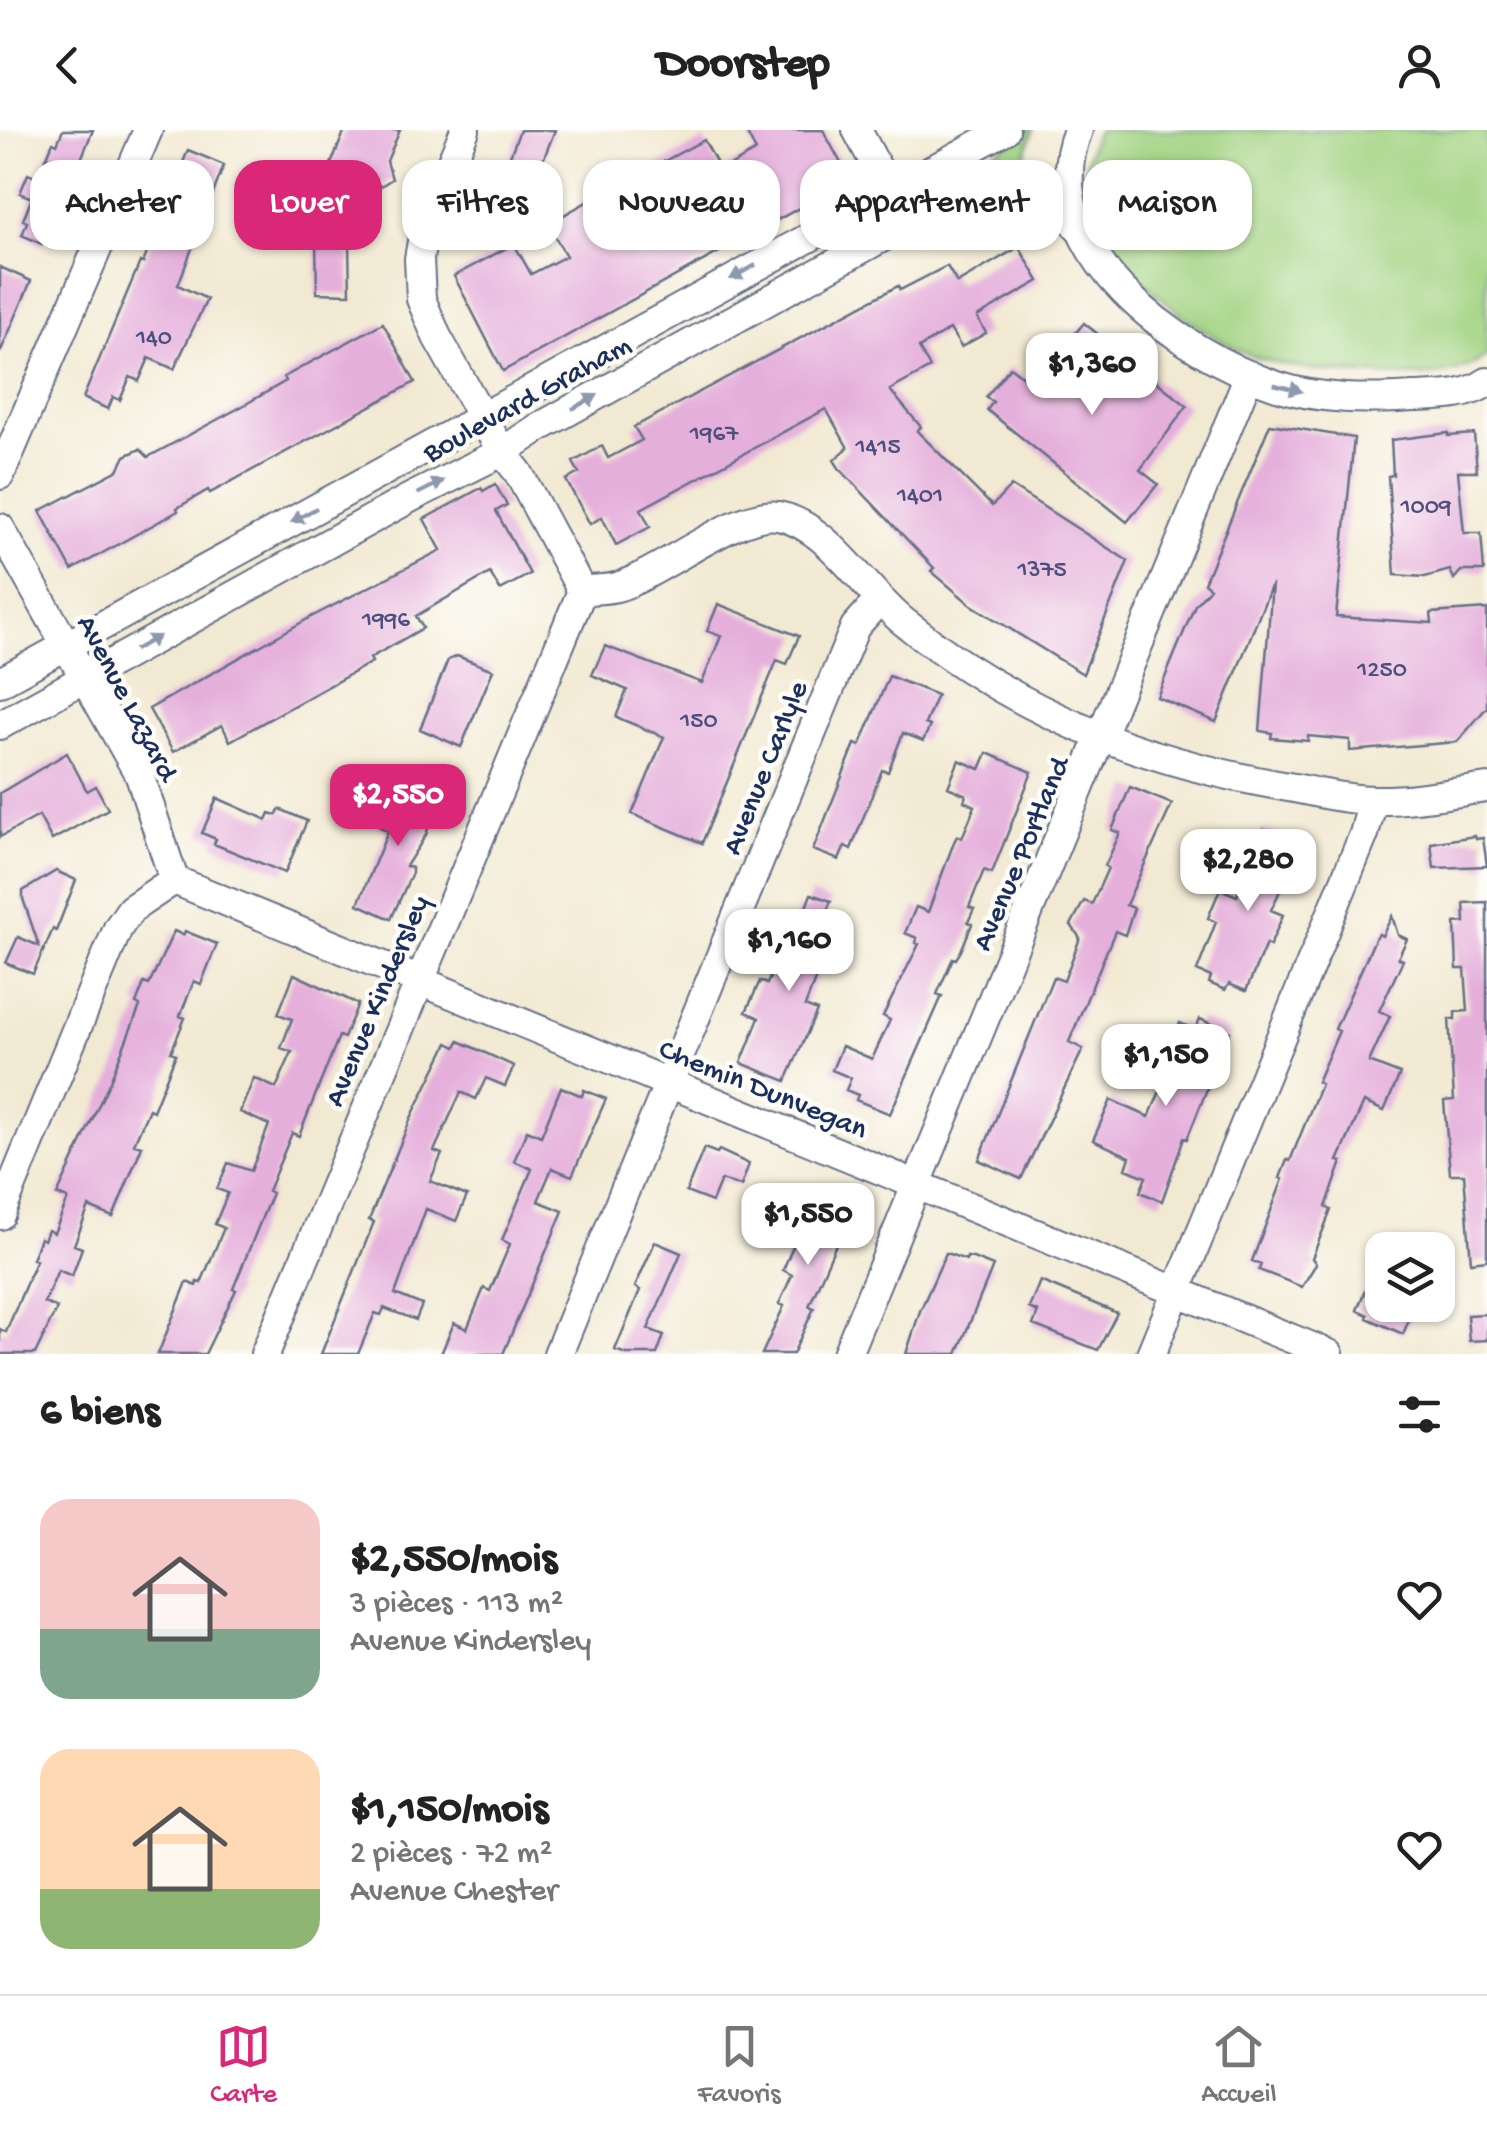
<!DOCTYPE html>
<html lang="fr">
<meta charset="utf-8">
<style>
:root{--surface:#fff;--page:#f6f6f6;--text:#222;--muted:#767676;--line:#e0e0e0;--accent:#db2777}
body{margin:0;font-family:"Gochi Hand",sans-serif;background:var(--page);color:var(--text);height:100vh;display:flex;flex-direction:column;font-size:38px;white-space:nowrap}
*{box-sizing:border-box;margin:0}
p{font-size:32px;color:var(--muted)}
.icon{flex:none;width:55px;height:55px;fill:none;stroke:currentColor;stroke-width:2;stroke-linecap:round;stroke-linejoin:round}
.map{position:relative;height:1224px;overflow:hidden}
.sheet{display:flex;flex-direction:column;background:var(--surface);flex:1}
.sheet>*{flex:none}
.hud{position:absolute;left:30px;top:30px;width:1428px;height:90px;display:flex;gap:20px}
.tools{position:absolute;left:1365px;top:1102px;display:grid;gap:20px}
.tools a{display:grid;place-items:center;width:90px;height:90px;border-radius:20px;background:var(--surface);box-shadow:0 2px 8px #0004;font-size:50px}
.price{position:absolute;translate:-50% -85px;padding:0 22px;border-radius:20px;background:#fff;color:#222;font-size:32px;line-height:65px;filter:drop-shadow(0 2px 5px #0008)}
.price::after{content:'';position:absolute;left:50%;top:60px;width:30px;height:22px;margin-left:-15px;background:inherit;clip-path:polygon(0 0,100% 0,50% 100%)}
.price.selected{background:var(--accent);color:#fff}
ul{padding:0;list-style:none}
li{display:flex;align-items:center;gap:30px;height:250px;padding:0 40px}
li span{display:grid;place-items:center;flex:none;width:280px;height:200px;border-radius:30px;color:#555}
li>.icon{margin-inline-start:auto}
span .icon{width:120px;height:120px;fill:#fffc;stroke-width:1}
li b{font-size:42px}
h2{display:flex;justify-content:space-between;align-items:center;height:120px;padding:0 40px;font-size:42px}
.chip{padding:0 35px;border-radius:30px;background:var(--surface);box-shadow:0 2px 8px #0004;font-size:35px;line-height:90px}
.chip.selected{background:var(--accent);color:#fff}
header{display:flex;justify-content:space-between;align-items:center;height:130px;padding:0 40px;background:var(--surface);font-size:45px;font-weight:700}
.dock{display:flex;justify-content:space-around;align-items:center;height:140px;border-top:2px solid var(--line);background:var(--surface);font-size:28px;color:var(--muted)}
.dock a{display:grid;justify-items:center;gap:5px}
.dock .selected{color:var(--accent)}
.map>svg:first-child{display:block}
.green{fill:#a2d382;stroke:#5e8170;stroke-width:2.5}
.building{fill:#e5afdc}
.lines{fill:none;stroke-linecap:round;stroke-linejoin:round}
.minor-casing{stroke:#667087;stroke-width:32}
.minor{stroke:#fff;stroke-width:28}
.oneway{fill:#8d97ae}
.labels{text-anchor:middle;stroke-width:9;stroke-linejoin:round;paint-order:stroke}
.number-label{font-size:25px;fill:#4e4f7e}
.street-label{font-size:30px;fill:#1b2f5e;stroke:#fdfcf7}
</style>
<header><svg class="icon" aria-label="back" viewBox="0 0 24 24"><path d="M15 5l-7 7 7 7"/></svg>Doorstep<svg class="icon" aria-label="person" viewBox="0 0 24 24"><circle cx="12" cy="8" r="4"/><path d="M4 21q1-7 8-7t8 7"/></svg></header>
<div class="map">
<svg width="1487" height="1224" viewBox="0 0 1487 1224">
<rect width="100%" height="100%" fill="#fdfcf7"/>
<filter id="ink" filterUnits="userSpaceOnUse"><feTurbulence type="fractalNoise" baseFrequency=".01" numOctaves="2"/><feDisplacementMap in="SourceGraphic" scale="20" xChannelSelector="R" yChannelSelector="G"/><feConvolveMatrix kernelMatrix="1 2 1 2 8 2 1 2 1" color-interpolation-filters="sRGB"/></filter>
<filter id="wash" filterUnits="userSpaceOnUse"><feTurbulence type="fractalNoise" baseFrequency=".0048" numOctaves="4" result="noise"/><feDisplacementMap in="SourceGraphic" scale="40" xChannelSelector="R" yChannelSelector="G"/><feGaussianBlur stdDeviation="2.25" result="paint"/><feColorMatrix in="noise" values="0 0 0 0 0 0 0 0 0 0 0 0 0 0 0 0 0 1.4 0 .05"/><feComposite in="paint" operator="in"/></filter>
<g filter="url(#wash)">
<rect width="100%" height="100%" fill="#f2e9d2"/>
<path class="green" d="M 1030,0 L 1033,0 L 1022,35 L 1010,33 L 983,37 L 982,30 Z
M 1098,0 L 1487,0 L 1487,225 C 1459,248 1419,247 1384,245 C 1341,243 1297,241 1255,227 C 1198,207 1101,127 1086,67 C 1081,44 1087,19 1098,0 Z"/>
<g id="blocks">
<path class="building" d="M 63,0 L 93,0 L 51,102 L 48,100 L 42,114 L 22,105 L 27,92 L 23,90 L 32,68 L 20,63 L 28,44 L 38,48 L 53,12 L 57,14 Z
M 345,0 L 400,0 L 387,31 L 392,49 L 381,56 L 372,53 L 362,78 L 342,69 L 344,57 L 336,53 L 342,38 L 331,34 Z
M 520,0 L 555,0 L 538,43 L 534,41 L 528,55 L 503,44 Z
M 745,0 L 823,0 L 850,50 L 503,241 L 454,146 L 514,114 L 531,144 L 566,126 L 548,94 L 608,60 L 626,92 L 661,72 L 644,42 L 704,10 L 721,41 L 756,21 Z
M 188,20 L 224,35 L 178,155 L 207,169 L 174,239 L 149,228 L 139,251 L 130,247 L 120,270 L 113,267 L 108,279 L 83,268 L 140,132 L 143,133 Z
M 316,112 L 349,112 L 350,164 L 317,163 Z
M 1019,117 L 1039,151 L 977,187 L 986,203 L 961,217 L 950,199 L 919,218 L 930,238 L 890,260 L 921,297 L 917,301 L 992,376 L 1011,356 L 1128,431 L 1083,544 L 970,474 L 931,441 L 934,438 L 839,338 L 834,330 L 848,318 L 826,279 L 641,379 L 650,397 L 616,415 L 602,387 L 590,394 L 566,350 L 579,343 L 573,332 L 602,316 L 608,328 L 642,310 L 634,297 L 898,156 L 900,160 L 947,136 L 957,153 Z
M 0,137 L 31,151 L 0,223 Z
M 383,193 L 415,252 L 210,363 L 208,360 L 177,378 L 178,381 L 72,440 L 40,381 L 118,340 L 125,326 L 140,319 L 148,327 L 239,278 L 286,251 L 284,247 Z
M 1084,193 L 1187,276 L 1140,340 L 1158,354 L 1127,392 L 987,280 L 993,272 L 986,267 L 1010,237 L 1032,254 Z
M 1270,294 L 1354,308 L 1336,487 L 1432,493 L 1431,483 L 1487,479 L 1487,577 L 1457,612 L 1350,621 L 1350,610 L 1308,606 L 1308,611 L 1271,608 L 1272,603 L 1260,601 L 1272,454 L 1216,592 L 1157,567 L 1195,475 L 1210,458 L 1204,453 Z
M 1448,303 L 1448,306 L 1474,304 L 1477,341 L 1458,341 L 1464,403 L 1481,403 L 1484,441 L 1461,441 L 1454,449 L 1450,440 L 1425,447 L 1395,445 L 1388,346 L 1393,345 L 1391,310 Z
M 495,354 L 507,375 L 496,381 L 530,444 L 500,460 L 490,443 L 416,486 L 423,498 L 370,528 L 372,532 L 230,611 L 222,595 L 173,622 L 149,579 L 311,487 L 441,420 L 424,389 L 481,358 L 483,361 Z
M 718,474 L 799,506 L 787,534 L 777,530 L 702,713 L 632,684 L 664,607 L 616,587 L 627,560 L 592,545 L 605,516 L 702,553 L 721,506 L 707,501 Z
M 457,526 L 493,540 L 461,617 L 420,599 L 448,530 Z
M 889,546 L 937,565 L 925,594 L 930,596 L 923,611 L 903,603 L 888,642 L 882,640 L 851,719 L 845,716 L 839,730 L 813,720 L 855,614 L 860,616 Z
M 67,623 L 87,661 L 96,656 L 108,679 L 52,710 L 39,686 L 0,707 L 0,663 Z
M 987,623 L 1032,642 L 992,743 L 984,740 L 969,777 L 974,779 L 968,792 L 972,794 L 961,821 L 956,829 L 953,828 L 937,864 L 942,866 L 890,984 L 856,970 L 858,965 L 846,960 L 851,948 L 832,940 L 842,916 L 872,929 L 890,890 L 883,886 L 919,814 L 916,813 L 917,808 L 905,803 L 916,777 L 928,782 L 954,712 L 957,706 L 962,708 L 975,676 L 964,671 L 966,665 L 948,657 L 959,630 L 980,639 Z
M 402,654 L 437,668 L 426,705 L 406,736 L 412,738 L 412,743 L 391,789 L 358,774 L 388,701 L 378,696 L 395,658 L 400,659 Z
M 1130,657 L 1172,674 L 1126,775 L 1134,778 L 1125,805 L 1115,801 L 1069,912 L 1083,919 L 1021,1049 L 979,1030 L 1053,847 L 1064,851 L 1080,808 L 1071,795 L 1084,771 L 1092,774 L 1108,738 L 1105,736 L 1120,703 L 1112,700 Z
M 217,668 L 267,690 L 270,683 L 276,685 L 280,679 L 307,691 L 285,743 L 214,714 L 216,709 L 202,703 Z
M 1264,699 L 1301,716 L 1271,780 L 1283,785 L 1270,816 L 1266,814 L 1246,861 L 1229,854 L 1225,860 L 1209,853 L 1211,847 L 1197,841 L 1216,792 L 1208,788 L 1220,759 L 1237,766 L 1252,731 L 1242,727 L 1251,705 L 1260,708 Z
M 1475,706 L 1476,709 L 1483,708 L 1487,736 L 1434,738 L 1431,713 Z
M 56,741 L 76,750 L 56,801 L 53,799 L 33,844 L 6,833 L 18,807 L 39,816 L 23,769 L 23,761 Z
M 811,764 L 831,771 L 824,788 L 833,792 L 827,808 L 830,810 L 826,818 L 830,828 L 822,832 L 805,876 L 817,881 L 786,951 L 741,933 L 759,888 L 746,882 L 760,851 L 767,854 L 799,778 L 805,780 Z
M 1487,772 L 1487,1130 L 1471,1132 L 1464,1044 L 1450,1044 L 1444,971 L 1454,970 L 1449,889 L 1455,889 L 1455,882 L 1468,881 L 1465,839 L 1457,839 L 1455,793 L 1465,792 L 1464,773 Z
M 1392,786 L 1398,805 L 1407,809 L 1398,828 L 1403,830 L 1379,881 L 1390,886 L 1369,932 L 1400,944 L 1384,981 L 1364,972 L 1338,1031 L 1342,1032 L 1326,1077 L 1331,1080 L 1312,1128 L 1316,1134 L 1302,1157 L 1259,1140 L 1261,1134 L 1252,1131 L 1283,1049 L 1280,1048 L 1287,1030 L 1290,1031 L 1321,954 L 1317,952 L 1339,901 L 1335,899 L 1375,809 L 1379,804 L 1382,806 Z
M 174,801 L 183,805 L 185,801 L 217,814 L 201,854 L 194,851 L 180,886 L 185,888 L 171,922 L 176,924 L 153,981 L 149,979 L 134,1014 L 142,1016 L 113,1087 L 89,1077 L 74,1115 L 82,1118 L 72,1146 L 58,1140 L 44,1173 L 57,1178 L 35,1224 L 0,1224 L 0,1199 L 6,1202 L 36,1130 L 32,1129 L 40,1108 L 44,1110 L 48,1100 L 54,1103 L 68,1069 L 57,1065 L 110,951 L 140,876 L 136,874 L 144,853 L 149,855 Z
M 294,844 L 358,874 L 344,908 L 339,906 L 299,1006 L 292,1003 L 268,1061 L 272,1063 L 233,1159 L 236,1160 L 205,1224 L 158,1224 L 187,1152 L 196,1156 L 197,1152 L 201,1153 L 224,1098 L 215,1094 L 228,1063 L 217,1059 L 228,1033 L 251,1041 L 269,995 L 240,982 L 254,948 L 276,958 L 292,922 L 281,918 L 292,889 L 278,884 Z
M 1200,889 L 1230,902 L 1187,1009 L 1184,1008 L 1162,1071 L 1140,1062 L 1146,1047 L 1126,1039 L 1130,1027 L 1093,1010 L 1111,970 L 1149,987 L 1172,933 L 1164,930 L 1180,893 L 1195,900 Z
M 459,911 L 514,936 L 505,956 L 486,948 L 476,969 L 461,962 L 434,1021 L 442,1024 L 430,1051 L 467,1066 L 456,1091 L 426,1079 L 395,1164 L 422,1175 L 416,1190 L 384,1178 L 381,1185 L 375,1183 L 358,1224 L 321,1224 L 374,1092 L 369,1090 L 411,988 L 448,913 L 456,917 Z
M 561,957 L 582,966 L 584,960 L 606,969 L 572,1046 L 552,1038 L 538,1071 L 563,1081 L 503,1224 L 441,1224 L 454,1193 L 467,1199 L 484,1158 L 490,1161 L 510,1114 L 502,1110 L 532,1039 L 514,1031 L 527,1000 L 541,1006 Z
M 704,1018 L 717,1023 L 719,1020 L 749,1034 L 741,1056 L 721,1050 L 712,1072 L 686,1062 Z
M 818,1056 L 850,1068 L 846,1081 L 850,1082 L 809,1176 L 814,1178 L 793,1224 L 762,1224 L 784,1176 L 779,1174 L 792,1145 L 783,1140 Z
M 655,1112 L 681,1123 L 648,1199 L 664,1205 L 657,1224 L 626,1224 L 615,1220 L 640,1160 L 635,1157 Z
M 1382,1119 L 1382,1175 L 1415,1175 L 1403,1204 L 1367,1188 L 1368,1185 L 1357,1180 Z
M 946,1123 L 966,1130 L 967,1127 L 973,1128 L 993,1136 L 957,1224 L 906,1224 L 920,1181 Z
M 1040,1151 L 1117,1183 L 1098,1220 L 1033,1195 L 1038,1182 L 1029,1178 Z
M 1487,1184 L 1487,1210 L 1469,1211 L 1467,1185 Z"/>
</g>
</g>
<g filter="url(#ink)">
<use href="#blocks" fill-opacity="0" stroke="#667087" stroke-width="2.5"/>
<g class="lines">
<g class="minor-casing">
<path id="minor" d="M 857,0 L 890,62
M 1078,0 C 1030,119 1180,224 1277,256 C 1320,270 1368,270 1413,267 C 1437,266 1467,267 1487,252
M 0,345 L 148,0
M 0,398 L 140,646 L 174,750 L 131,779 L 118,798 L 0,1085
M 582,461 C 594,459 608,460 620,456 C 659,444 740,379 778,386 C 828,395 865,461 904,492 C 1018,583 1141,631 1283,656 C 1313,661 1344,670 1374,670 C 1411,671 1450,663 1487,658
M 0,552 L 1005,0
M 0,595 L 410,368 L 502,322 L 538,298 L 966,61 C 1024,39 1042,50 1078,97
M 174,750 L 1329,1224
M 265,1224 L 582,461 L 518,342 L 502,322 L 437,207 L 421,169 L 419,129 L 425,94 L 465,0
M 558,1224 L 855,497 L 879,470
M 847,1224 L 1249,245
M 1151,1224 L 1364,704 L 1373,670"/>
</g>
<use href="#minor" class="minor"/>
</g>
<defs><path id="oneway-solid" d="M-6-.8H1V-3.2L6.5 0L1 3.2V.8H-6Z" transform="scale(2.5)"/></defs>
<g class="oneway">
<use href="#oneway-solid" transform="translate(743 142) rotate(151)"/>
<use href="#oneway-solid" transform="translate(1288 258) rotate(14)"/>
<use href="#oneway-solid" transform="translate(585 272) rotate(-29)"/>
<use href="#oneway-solid" transform="translate(431 357) rotate(-27)"/>
<use href="#oneway-solid" transform="translate(304 385) rotate(151)"/>
<use href="#oneway-solid" transform="translate(147 513) rotate(-29)"/>
</g>
</g>
<g class="labels">
<g class="number-label">
<text x="154" y="214">140</text>
<text x="714" y="310">1967</text>
<text x="878" y="323">1415</text>
<text x="920" y="372">1401</text>
<text x="1426" y="383">1009</text>
<text x="1042" y="446">1375</text>
<text x="386" y="496">1996</text>
<text x="1382" y="546">1250</text>
<text x="699" y="597">150</text>
</g>
<g class="street-label">
<text transform="translate(526 267) rotate(-29)" y="10">Boulevard Graham</text>
<text transform="translate(129 567) rotate(62)" y="10">Avenue Lazard</text>
<text transform="translate(763 637) rotate(-68)" y="10">Avenue Carlyle</text>
<text transform="translate(1019 723) rotate(-67)" y="10">Avenue Portland</text>
<text transform="translate(375 870) rotate(-67)" y="10">Avenue Kindersley</text>
<text transform="translate(764 957) rotate(22)" y="10">Chemin Dunvegan</text>
</g>
</g>
</svg>
<div class="tools">
<a><svg class="icon" aria-label="layers" viewBox="0 0 24 24"><path d="M12 4l9 5-9 5-9-5zM3 14l9 5 9-5"/></svg></a>
</div>
<b class="price" style="left:1092px;top:288px">$1,360</b>
<b class="price selected" style="left:398px;top:719px">$2,550</b>
<b class="price" style="left:1248px;top:784px">$2,280</b>
<b class="price" style="left:789px;top:864px">$1,160</b>
<b class="price" style="left:1166px;top:979px">$1,150</b>
<b class="price" style="left:808px;top:1138px">$1,550</b>
<div class="hud">
<a class="chip">Acheter</a>
<a class="chip selected">Louer</a>
<a class="chip">Filtres</a>
<a class="chip">Nouveau</a>
<a class="chip">Appartement</a>
<a class="chip">Maison</a>
</div>
</div>
<section class="sheet">
<h2>6 biens<svg class="icon" aria-label="filters" viewBox="0 0 24 24"><path d="M4 7h16M4 17h16"/><circle cx="9" cy="7" r="2"/><circle cx="15" cy="17" r="2"/></svg></h2>
<ul>
<li><span style="background:linear-gradient(#f6c9c9 65%,#7fa58c 0)"><svg class="icon" aria-label="home" viewBox="0 0 24 24"><path d="M3 11l9-7 9 7M6 9v11h12V9"/></svg></span><div><b>$2,550/mois</b><p>3 pièces · 113 m²</p><p>Avenue Kindersley</p></div><svg class="icon" aria-label="heart" viewBox="0 0 24 24"><path d="M12 20l-8-8c-3-5 5-10 8-4 3-6 11-1 8 4z"/></svg></li>
<li><span style="background:linear-gradient(#ffd9b3 70%,#8fb573 0)"><svg class="icon" aria-label="home" viewBox="0 0 24 24"><path d="M3 11l9-7 9 7M6 9v11h12V9"/></svg></span><div><b>$1,150/mois</b><p>2 pièces · 72 m²</p><p>Avenue Chester</p></div><svg class="icon" aria-label="heart" viewBox="0 0 24 24"><path d="M12 20l-8-8c-3-5 5-10 8-4 3-6 11-1 8 4z"/></svg></li>
</ul>
</section>
<nav class="dock">
<a class="selected"><svg class="icon" aria-label="map" viewBox="0 0 24 24"><path d="M3 6l6-2 6 2 6-2v14l-6 2-6-2-6 2zM9 4v14M15 6v14"/></svg>Carte</a>
<a><svg class="icon" aria-label="saved" viewBox="0 0 24 24"><path d="M7 4h10v16l-5-4-5 4z"/></svg>Favoris</a>
<a><svg class="icon" aria-label="home" viewBox="0 0 24 24"><path d="M3 11l9-7 9 7M6 9v11h12V9"/></svg>Accueil</a>
</nav>
